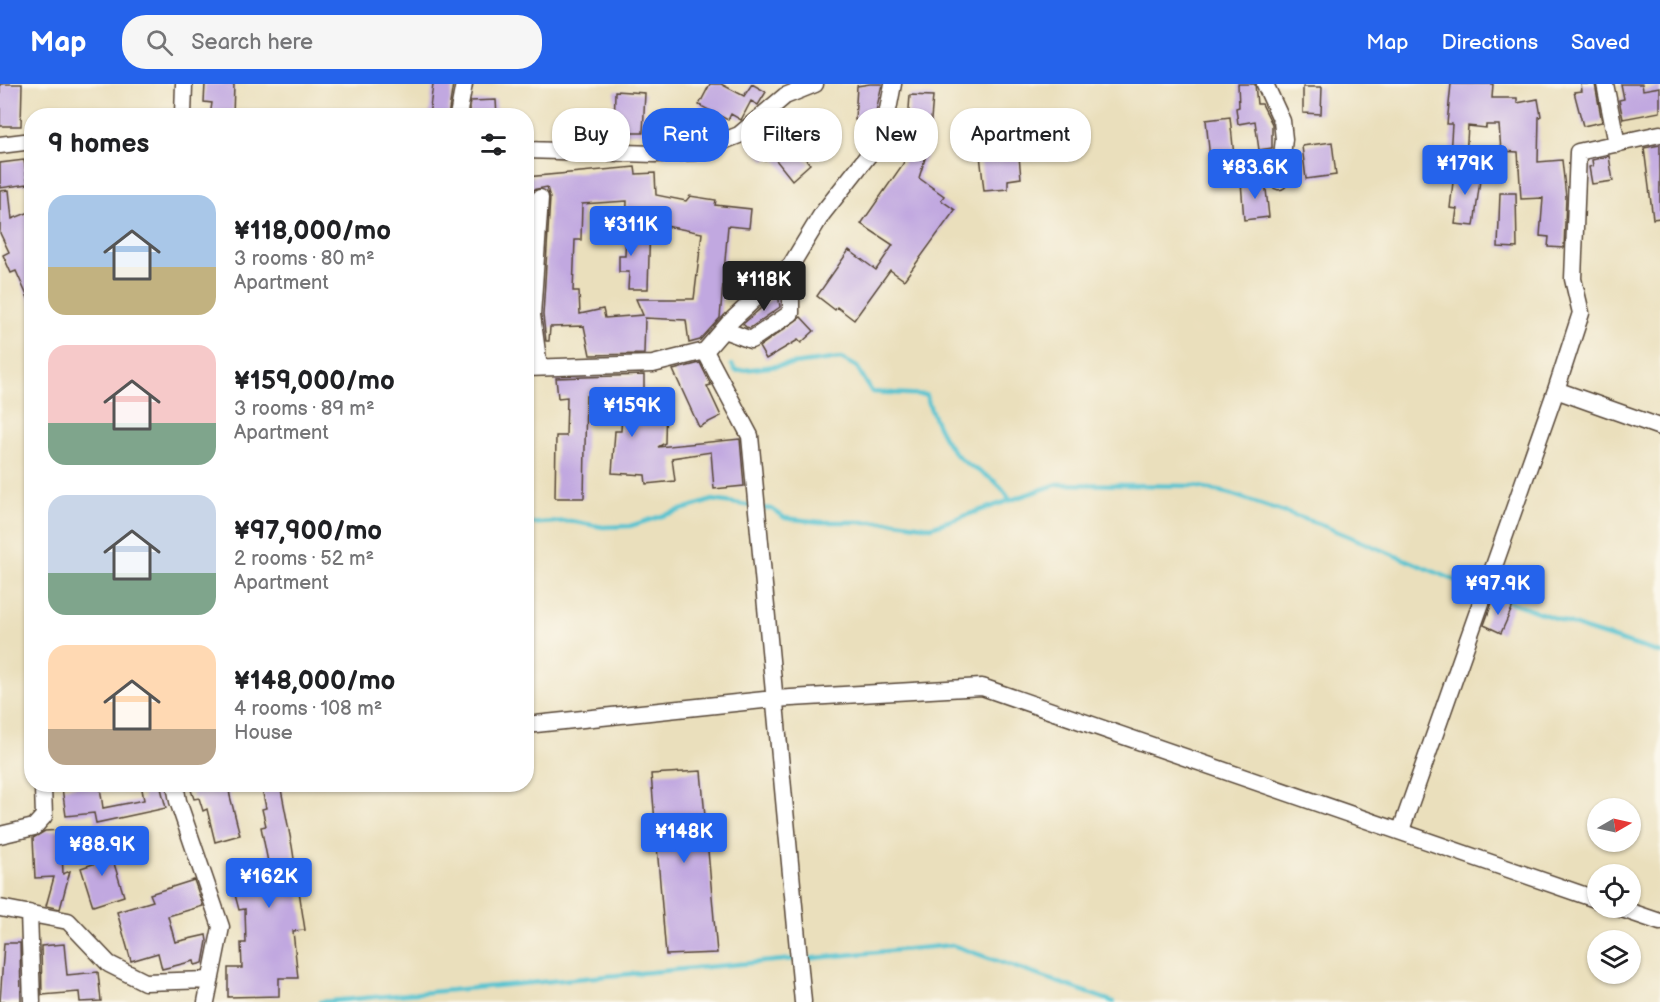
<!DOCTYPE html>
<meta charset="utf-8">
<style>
:root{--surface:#fff;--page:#f6f6f6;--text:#202124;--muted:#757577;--accent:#2563eb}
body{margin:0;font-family:"Balsamiq Sans",sans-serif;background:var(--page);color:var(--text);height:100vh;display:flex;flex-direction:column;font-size:22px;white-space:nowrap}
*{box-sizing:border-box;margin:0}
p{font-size:20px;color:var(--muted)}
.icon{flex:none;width:33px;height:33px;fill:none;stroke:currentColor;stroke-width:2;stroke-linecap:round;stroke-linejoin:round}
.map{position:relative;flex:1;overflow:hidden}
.side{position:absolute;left:24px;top:24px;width:510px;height:684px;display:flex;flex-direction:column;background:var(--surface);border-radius:24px;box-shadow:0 2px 4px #0004}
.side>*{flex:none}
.guide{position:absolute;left:552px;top:24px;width:570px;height:54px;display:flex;gap:12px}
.needle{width:39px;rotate:81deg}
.fabs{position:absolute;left:1587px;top:714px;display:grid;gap:12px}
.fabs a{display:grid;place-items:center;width:54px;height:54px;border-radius:50%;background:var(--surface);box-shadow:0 2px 4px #0004;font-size:30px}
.price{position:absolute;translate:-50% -51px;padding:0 14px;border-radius:6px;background:var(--accent);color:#fff;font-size:20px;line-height:39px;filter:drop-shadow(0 2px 3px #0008)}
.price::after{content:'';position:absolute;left:50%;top:36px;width:18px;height:14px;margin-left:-9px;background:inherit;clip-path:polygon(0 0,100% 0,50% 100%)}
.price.on{background:#222;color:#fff}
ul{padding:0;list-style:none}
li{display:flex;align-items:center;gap:18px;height:150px;padding:0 24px}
li span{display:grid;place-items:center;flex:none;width:168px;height:120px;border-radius:18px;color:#555}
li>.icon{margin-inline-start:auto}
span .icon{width:72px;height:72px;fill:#fffc;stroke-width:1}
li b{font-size:26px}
h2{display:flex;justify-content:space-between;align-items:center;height:72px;padding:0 24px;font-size:26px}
.chip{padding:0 21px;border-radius:24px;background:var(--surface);box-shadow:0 2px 4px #0004;font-size:21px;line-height:54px}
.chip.on{background:var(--accent);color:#fff}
header{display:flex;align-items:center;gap:36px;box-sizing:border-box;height:84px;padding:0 30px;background:var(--accent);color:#fff}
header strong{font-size:28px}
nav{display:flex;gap:33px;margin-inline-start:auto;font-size:21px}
.search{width:420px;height:54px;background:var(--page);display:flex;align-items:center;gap:15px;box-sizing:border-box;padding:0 21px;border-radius:24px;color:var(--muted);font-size:22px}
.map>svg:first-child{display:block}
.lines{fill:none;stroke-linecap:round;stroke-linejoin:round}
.stream{stroke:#57c3d0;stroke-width:4.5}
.building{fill:#c1a8e0;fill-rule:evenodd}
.street-casing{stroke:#554536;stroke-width:19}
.street{stroke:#fff;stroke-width:16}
</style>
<header>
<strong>Map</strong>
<div class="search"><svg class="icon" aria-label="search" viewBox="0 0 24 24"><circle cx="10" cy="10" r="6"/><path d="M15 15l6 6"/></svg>Search here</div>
<nav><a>Map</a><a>Directions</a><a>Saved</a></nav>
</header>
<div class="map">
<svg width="1660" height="918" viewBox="0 0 1660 918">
<rect width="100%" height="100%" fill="#fbf7ec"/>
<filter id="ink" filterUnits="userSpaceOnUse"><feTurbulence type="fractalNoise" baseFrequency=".0167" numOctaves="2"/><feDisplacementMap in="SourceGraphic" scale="12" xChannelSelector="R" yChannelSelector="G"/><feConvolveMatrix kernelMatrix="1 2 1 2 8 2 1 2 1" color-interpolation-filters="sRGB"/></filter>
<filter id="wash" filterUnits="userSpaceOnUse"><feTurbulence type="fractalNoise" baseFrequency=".008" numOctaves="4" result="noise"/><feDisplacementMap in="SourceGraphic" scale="24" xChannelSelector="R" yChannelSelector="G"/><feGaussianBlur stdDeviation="1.35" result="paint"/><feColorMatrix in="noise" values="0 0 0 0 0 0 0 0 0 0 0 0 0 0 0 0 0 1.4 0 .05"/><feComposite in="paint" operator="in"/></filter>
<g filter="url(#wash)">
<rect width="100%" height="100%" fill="#eadfbc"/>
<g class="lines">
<path class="stream" d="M 732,281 L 736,287 L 841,274 L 857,283 L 872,308 L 926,311 C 933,333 945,365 966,379 C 983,391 999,395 1009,415
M 761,424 L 772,425 L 785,434 L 820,438 L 896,438 L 931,443 L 1058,400 L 1195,402 L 1231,410 L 1319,440 L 1481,507 L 1587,546 L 1660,569
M 526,440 L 570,437 L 603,443 L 630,442 L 713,416 L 753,422
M 804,875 L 952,861 L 1114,918
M 320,918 L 795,875"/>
</g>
<g id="blocks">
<path class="building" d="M 0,0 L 22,0 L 21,42 L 0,42 Z
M 205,0 L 234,0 L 233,32 L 210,32 L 212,19 L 204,18 Z
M 433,0 L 453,0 L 448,32 L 429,32 Z
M 710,0 L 721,0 L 744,12 L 752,0 L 766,8 L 758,21 L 751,17 L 741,36 L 731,30 L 728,36 L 699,21 Z
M 870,0 L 882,0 L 874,37 L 855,36 L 857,2 Z
M 1238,0 L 1255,0 L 1257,20 L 1262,20 L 1272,40 L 1272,64 L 1259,66 L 1255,37 L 1238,40 L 1236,24 L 1239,23 Z
M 1451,0 L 1493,0 L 1492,14 L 1517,14 L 1517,19 L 1538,15 L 1541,32 L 1539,33 L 1538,78 L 1562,76 L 1566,113 L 1564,164 L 1548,163 L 1549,153 L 1540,152 L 1543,114 L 1521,115 L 1518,68 L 1501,67 L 1499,41 L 1486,41 L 1486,44 L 1468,42 L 1466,72 L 1450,71 L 1452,40 L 1447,40 Z
M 1581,0 L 1595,0 L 1602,38 L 1583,42 L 1574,8 L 1582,7 Z
M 1621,0 L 1642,0 L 1643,6 L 1660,3 L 1660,28 L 1623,35 L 1619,16 L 1624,15 Z
M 1303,3 L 1322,3 L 1321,30 L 1303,29 Z
M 615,7 L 645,9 L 643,49 L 614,49 Z
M 910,11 L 933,12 L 930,47 L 924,67 L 927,68 L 919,94 L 944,112 L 941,116 L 955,126 L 904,196 L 890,186 L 854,236 L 837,223 L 835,226 L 817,212 L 849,166 L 876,186 L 893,161 L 861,140 L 903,80 L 916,40 L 908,39 Z
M 496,16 L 497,32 L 469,32 L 471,17 Z
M 1002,31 L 1003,41 L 1016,40 L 1021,94 L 1008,96 L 1008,105 L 984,107 L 976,34 Z
M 1230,33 L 1234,72 L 1210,75 L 1206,36 Z
M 766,43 L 787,70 L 796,64 L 810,80 L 792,96 L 772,71 L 765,77 L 748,59 Z
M 1332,58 L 1336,91 L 1306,95 L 1302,62 Z
M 1660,61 L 1660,134 L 1653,135 L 1644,64 Z
M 1609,72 L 1613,97 L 1592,100 L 1589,83 L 1593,82 L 1592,76 Z
M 24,76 L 28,100 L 0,104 L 0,79 Z
M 1455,81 L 1473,83 L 1471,95 L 1480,96 L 1474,142 L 1455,140 L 1457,125 L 1450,124 Z
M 635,83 L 636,90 L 655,89 L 656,111 L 686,117 L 690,112 L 716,116 L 715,121 L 751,125 L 749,144 L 728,142 L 720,234 L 700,256 L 689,259 L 686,236 L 645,234 L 644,270 L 590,271 L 584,242 L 550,243 L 549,257 L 546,257 L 543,231 L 550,114 L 547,103 L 526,107 L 526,93 ZM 627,117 L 625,172 L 619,172 L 619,188 L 629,188 L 628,205 L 648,205 L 650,139 L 702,149 L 694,215 L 636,215 L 643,231 L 605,234 L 603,225 L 580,230 L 579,207 L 573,207 L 575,156 L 581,156 L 582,120 Z
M 1265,96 L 1269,133 L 1244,136 L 1241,98 Z
M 9,106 L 12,135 L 32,127 L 32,223 L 16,187 L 11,189 L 3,171 L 9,168 L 0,149 L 0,107 Z
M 1500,109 L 1516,109 L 1517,164 L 1498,163 Z
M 778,209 L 780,223 L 750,244 L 746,243 L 743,240 Z
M 801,233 L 814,247 L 801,259 L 798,256 L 766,275 L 759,263 Z
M 700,279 L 711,301 L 707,302 L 721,332 L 699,343 L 673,286 Z
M 644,291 L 644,312 L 666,312 L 665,359 L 658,363 L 740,355 L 744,402 L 714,405 L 711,368 L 672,374 L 675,397 L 646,400 L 645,391 L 612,389 L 615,347 L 621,347 L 623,312 L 586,312 L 584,414 L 555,414 L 556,352 L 566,352 L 567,313 L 558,314 L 556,294 Z
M 1493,516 L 1513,522 L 1501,549 L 1484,541 Z
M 701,687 L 717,869 L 666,871 L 651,690 Z
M 87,700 L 90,704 L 100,703 L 103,724 L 144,716 L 141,700 L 160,700 L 166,724 L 96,739 L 94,729 L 66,732 L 62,704 Z
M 189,700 L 233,700 L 233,704 L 229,705 L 230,712 L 240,751 L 215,758 L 207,725 L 203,727 L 199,714 L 194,715 Z
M 261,700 L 280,700 L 292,762 L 305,846 L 293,847 L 298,894 L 279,894 L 279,912 L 228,913 L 228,884 L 242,884 L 241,859 L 246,859 L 245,825 L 239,826 L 233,803 L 242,801 L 238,785 L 268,778 L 261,743 L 266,742 L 262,725 L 266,724 Z
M 61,746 L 63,790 L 70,787 L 60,825 L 46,822 L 54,793 L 35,794 L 33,754 L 45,747 Z
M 108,760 L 124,812 L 93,822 L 81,784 L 96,779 L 92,765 Z
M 194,796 L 203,822 L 168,832 L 175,858 L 206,851 L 207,857 L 203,879 L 195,881 L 194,877 L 162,885 L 158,869 L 131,877 L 117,828 L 153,817 L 150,810 Z
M 4,859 L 20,859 L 21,918 L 0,918 Z
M 64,860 L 67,891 L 98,888 L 101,917 L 80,918 L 79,908 L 42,911 L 41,862 Z"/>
</g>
</g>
<g filter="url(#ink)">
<use href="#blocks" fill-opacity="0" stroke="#554536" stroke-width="1.5"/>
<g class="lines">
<g class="street-casing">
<path id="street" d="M 1265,0 L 1282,37 L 1284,55 L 1279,97
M 1605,0 L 1617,60
M 183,32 L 184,0
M 458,32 L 464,0
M 0,61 L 32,57
M 526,66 L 655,70 L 695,68 L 739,51 L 785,12 L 815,0
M 724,246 L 751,256 L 791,229 L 791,181
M 705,267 L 750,352 L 803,918
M 539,283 L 532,231 L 540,114
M 526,284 L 653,280 L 705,267 L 730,238 L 791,181 L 822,130 L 874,64 L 887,31 L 893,0
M 1556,306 L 1581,229 L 1573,195 L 1578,68 L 1660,50
M 526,641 L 774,615 L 982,603 L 1598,816
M 175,700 L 178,717 L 221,843 L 206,918
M 1401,746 L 1556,306 L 1660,343
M 0,751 L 34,743 L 44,732 L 43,704
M 0,824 L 68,837 L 109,880 L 145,898 L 209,896
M 1619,824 L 1660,838
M 29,829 L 32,918"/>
</g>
<use href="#street" class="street"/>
</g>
</g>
</svg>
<div class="fabs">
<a><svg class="needle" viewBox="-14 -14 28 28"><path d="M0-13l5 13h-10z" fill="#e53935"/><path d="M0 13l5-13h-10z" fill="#757577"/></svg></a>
<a><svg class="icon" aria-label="locate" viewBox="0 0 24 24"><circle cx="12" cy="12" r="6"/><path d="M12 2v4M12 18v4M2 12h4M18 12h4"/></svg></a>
<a><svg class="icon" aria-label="layers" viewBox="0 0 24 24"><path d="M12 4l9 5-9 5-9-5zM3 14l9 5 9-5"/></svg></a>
</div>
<b class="price" style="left:1465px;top:112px">¥179K</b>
<b class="price" style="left:1255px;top:116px">¥83.6K</b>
<b class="price" style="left:631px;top:173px">¥311K</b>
<b class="price on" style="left:764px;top:228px">¥118K</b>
<b class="price" style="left:632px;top:354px">¥159K</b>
<b class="price" style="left:1498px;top:532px">¥97.9K</b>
<b class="price" style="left:684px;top:780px">¥148K</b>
<b class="price" style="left:102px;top:793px">¥88.9K</b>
<b class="price" style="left:269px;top:825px">¥162K</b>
<div class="guide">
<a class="chip">Buy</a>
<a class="chip on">Rent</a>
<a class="chip">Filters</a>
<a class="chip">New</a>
<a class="chip">Apartment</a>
</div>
<section class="side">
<h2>9 homes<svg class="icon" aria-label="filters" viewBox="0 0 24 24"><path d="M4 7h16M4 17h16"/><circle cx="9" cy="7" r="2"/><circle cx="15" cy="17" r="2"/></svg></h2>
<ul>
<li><span style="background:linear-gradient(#a9c7e8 60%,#c2b280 0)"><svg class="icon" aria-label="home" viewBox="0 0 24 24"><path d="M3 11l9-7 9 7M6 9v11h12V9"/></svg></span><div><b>¥118,000/mo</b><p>3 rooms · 80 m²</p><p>Apartment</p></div></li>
<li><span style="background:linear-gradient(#f6c9c9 65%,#7fa58c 0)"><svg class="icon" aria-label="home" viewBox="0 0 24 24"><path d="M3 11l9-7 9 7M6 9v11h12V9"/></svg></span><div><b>¥159,000/mo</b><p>3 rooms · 89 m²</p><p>Apartment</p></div></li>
<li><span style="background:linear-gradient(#c9d6e8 65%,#7fa58c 0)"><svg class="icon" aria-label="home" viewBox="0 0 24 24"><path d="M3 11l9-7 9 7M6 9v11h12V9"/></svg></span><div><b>¥97,900/mo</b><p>2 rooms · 52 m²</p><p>Apartment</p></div></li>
<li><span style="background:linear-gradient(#ffd9b3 70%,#b9a48a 0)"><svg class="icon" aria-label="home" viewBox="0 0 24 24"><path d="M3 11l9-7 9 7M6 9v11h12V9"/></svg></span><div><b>¥148,000/mo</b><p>4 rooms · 108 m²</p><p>House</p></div></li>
</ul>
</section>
</div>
